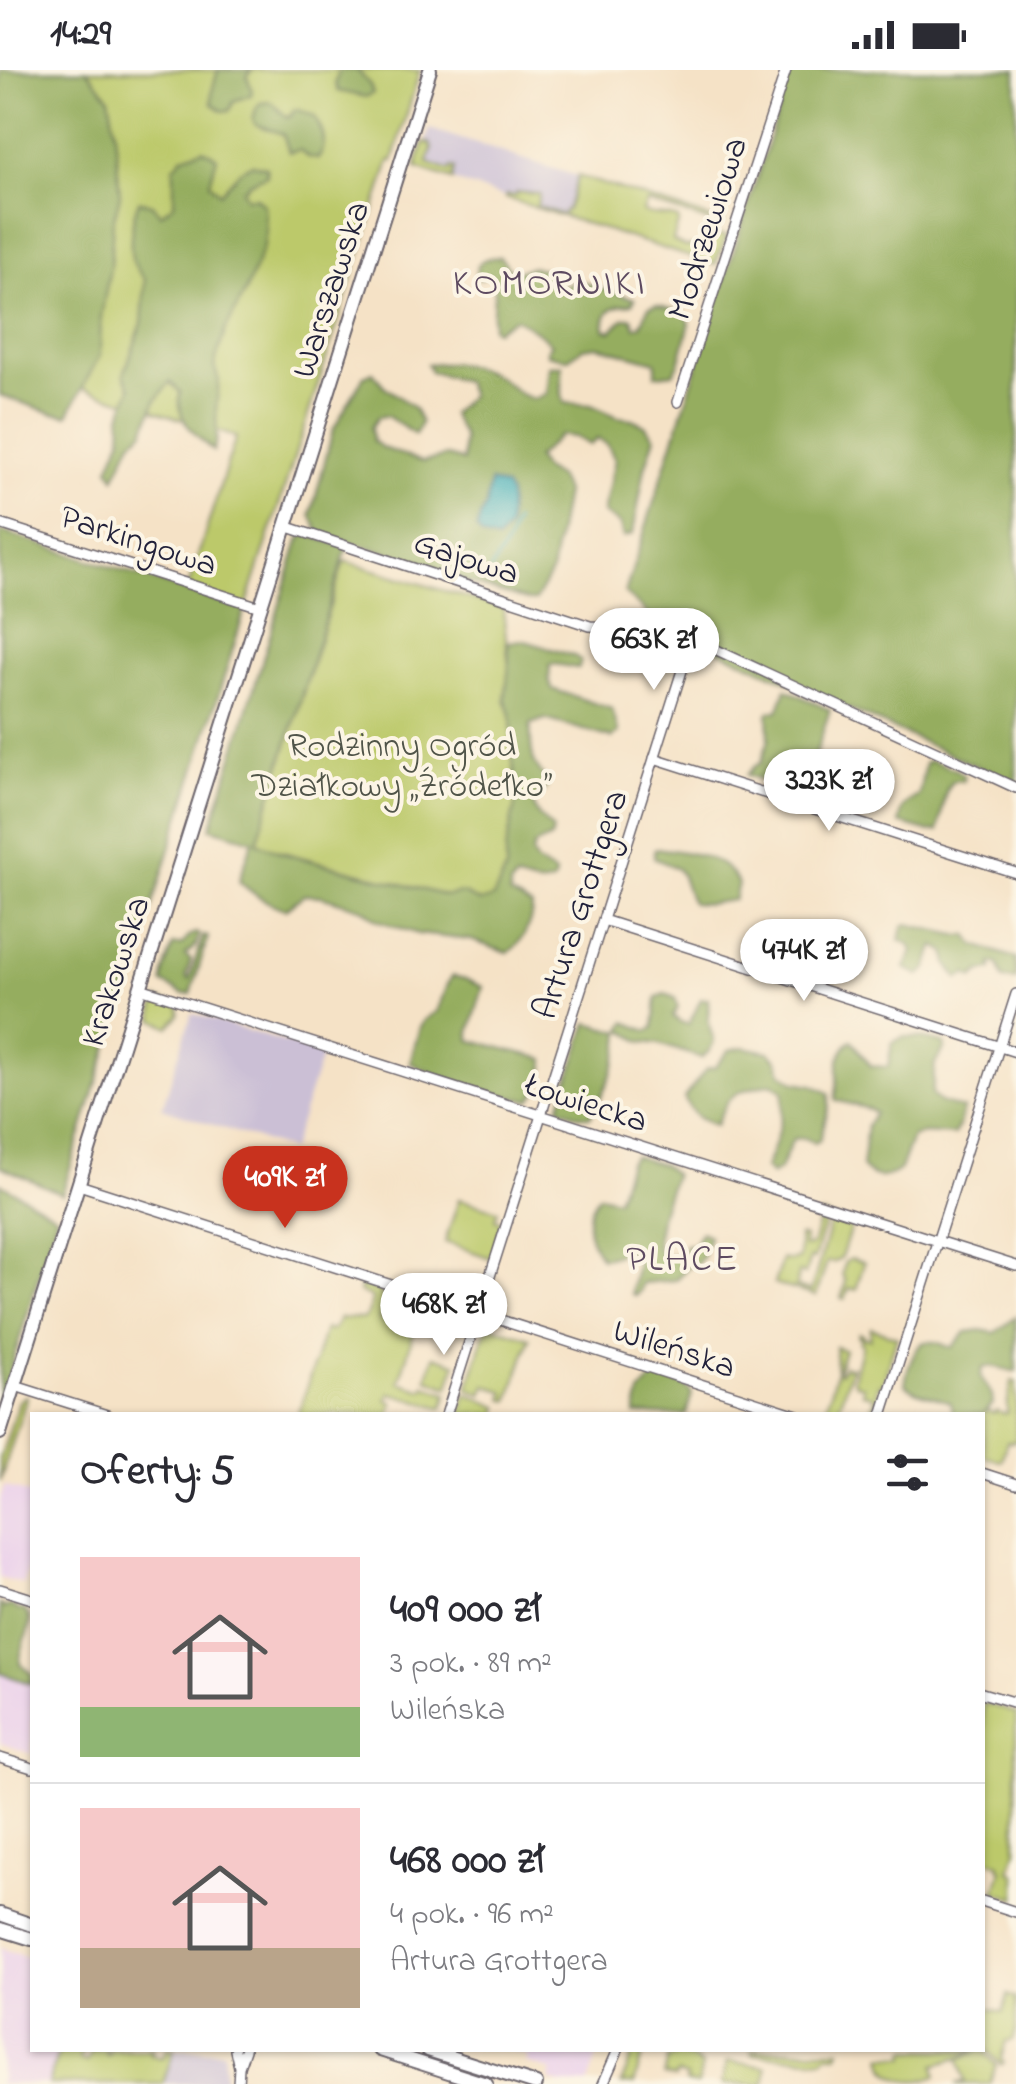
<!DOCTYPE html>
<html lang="pl">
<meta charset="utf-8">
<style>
:root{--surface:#fff;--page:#f7f7f7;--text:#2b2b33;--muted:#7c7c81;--line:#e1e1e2;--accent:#c8321e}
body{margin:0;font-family:"Indie Flower",sans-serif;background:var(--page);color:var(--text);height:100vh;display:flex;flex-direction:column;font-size:38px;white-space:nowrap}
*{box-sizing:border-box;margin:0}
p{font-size:32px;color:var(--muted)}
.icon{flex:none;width:55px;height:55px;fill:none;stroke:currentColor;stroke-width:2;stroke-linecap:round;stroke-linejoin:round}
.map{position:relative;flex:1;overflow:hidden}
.drawer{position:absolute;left:30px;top:1342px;width:955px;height:640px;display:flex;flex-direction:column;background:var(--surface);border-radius:0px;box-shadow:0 2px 8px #0004}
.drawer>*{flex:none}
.price{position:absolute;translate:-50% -85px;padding:0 22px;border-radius:35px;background:#fff;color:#222;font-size:32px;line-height:65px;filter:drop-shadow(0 2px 5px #0008)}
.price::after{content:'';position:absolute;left:50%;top:60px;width:30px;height:22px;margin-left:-15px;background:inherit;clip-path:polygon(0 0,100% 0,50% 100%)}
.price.current{background:var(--accent);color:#fff}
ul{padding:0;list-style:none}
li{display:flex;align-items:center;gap:30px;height:250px;padding:0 50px}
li+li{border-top:2px solid var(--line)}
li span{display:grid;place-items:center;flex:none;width:280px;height:200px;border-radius:0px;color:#555}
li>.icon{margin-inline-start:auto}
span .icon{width:120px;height:120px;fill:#fffc;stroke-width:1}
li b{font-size:42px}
h2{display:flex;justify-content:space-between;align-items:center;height:120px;padding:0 50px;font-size:42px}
.status{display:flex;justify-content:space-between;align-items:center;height:70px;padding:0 50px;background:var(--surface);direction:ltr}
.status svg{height:28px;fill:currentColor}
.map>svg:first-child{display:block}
.built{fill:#ebd1eb}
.industrial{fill:#cbbfd5}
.green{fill:#bcc96b;stroke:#6f7653;stroke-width:2.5}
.forest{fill:#95ad5f;stroke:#5c684d;stroke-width:2.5}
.water{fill:#39aab6;stroke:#2e6678;stroke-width:2.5}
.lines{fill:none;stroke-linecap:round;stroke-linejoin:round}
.stream{stroke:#39aab6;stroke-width:2.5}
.street-casing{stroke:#6c656c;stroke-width:12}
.secondary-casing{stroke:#6c656c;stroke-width:16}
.street{stroke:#fff;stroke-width:9}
.secondary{stroke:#fff;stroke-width:12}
.labels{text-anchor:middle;stroke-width:8;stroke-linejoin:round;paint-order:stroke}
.street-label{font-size:35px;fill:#22223b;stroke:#fcf5e5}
.park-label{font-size:35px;fill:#505449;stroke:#fcf5e5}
.neighbourhood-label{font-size:38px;letter-spacing:2.5px;fill:#5d4a60;stroke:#fcf5e5}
</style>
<div class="status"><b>14:29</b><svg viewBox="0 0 49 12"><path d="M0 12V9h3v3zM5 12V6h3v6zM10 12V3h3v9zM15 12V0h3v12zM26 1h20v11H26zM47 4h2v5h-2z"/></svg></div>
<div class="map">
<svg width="1016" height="2014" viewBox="0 0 1016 2014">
<rect width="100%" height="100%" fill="#fcf5e5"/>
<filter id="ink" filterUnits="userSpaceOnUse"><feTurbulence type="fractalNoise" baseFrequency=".01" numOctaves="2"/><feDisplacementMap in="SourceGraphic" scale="20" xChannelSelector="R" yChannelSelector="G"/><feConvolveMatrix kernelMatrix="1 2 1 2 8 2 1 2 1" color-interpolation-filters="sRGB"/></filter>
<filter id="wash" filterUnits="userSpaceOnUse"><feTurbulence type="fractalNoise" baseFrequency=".0048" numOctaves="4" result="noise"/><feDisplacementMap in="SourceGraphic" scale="40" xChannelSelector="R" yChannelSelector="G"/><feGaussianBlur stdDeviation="2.25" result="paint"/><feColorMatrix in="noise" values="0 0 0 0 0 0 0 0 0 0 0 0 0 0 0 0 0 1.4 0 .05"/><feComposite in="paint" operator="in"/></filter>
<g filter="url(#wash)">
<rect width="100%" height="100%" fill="#f5e2c6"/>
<path class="built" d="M 4,1416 L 32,1425 L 32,1483 L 23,1514 L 0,1507 L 0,1429 Z
M 0,1603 L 32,1614 L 32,1684 L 0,1673 Z
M 0,1878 L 32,1889 L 32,1980 L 68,1980 L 58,2014 L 0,2014 Z
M 510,1980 L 599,1980 L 588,2014 L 561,2014 L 549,2010 L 552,2001 L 526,1993 L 528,1986 Z"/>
<path class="industrial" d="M 430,59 L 648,129 L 633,169 L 417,99 Z
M 192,943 L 322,984 L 291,1080 L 162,1038 Z
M 174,1980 L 224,1981 L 224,2014 L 164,2014 Z"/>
<path class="green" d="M 0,0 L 420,0 L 393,91 L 390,91 L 245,540 L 187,520 L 236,367 L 0,291 Z
M 424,72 L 430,73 L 432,78 L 428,93 L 450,101 L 452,97 L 455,98 L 453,110 L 416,98 Z
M 578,106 L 722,152 L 716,154 L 647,132 L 643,142 C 655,148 663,143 678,149 L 679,151 L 673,171 L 685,177 L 700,176 C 706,168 716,163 727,166 L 715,195 L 505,128 L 506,125 L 516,126 L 517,122 L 540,124 L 537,136 L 563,145 L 565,140 L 567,140 Z
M 344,491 L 503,538 L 523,738 L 502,841 L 256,775 Z
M 158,929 L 180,936 L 179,945 L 169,957 L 154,949 L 154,939 Z
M 459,1129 L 498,1140 L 495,1149 L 502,1152 L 490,1188 L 445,1172 Z
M 821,1144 L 827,1146 L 814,1189 L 810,1188 L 805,1204 L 799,1203 L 796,1217 L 811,1221 L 832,1148 L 841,1151 L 841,1155 L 851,1157 L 841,1188 L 835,1192 L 827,1192 L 816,1226 L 774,1214 L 782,1189 L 790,1191 L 799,1188 L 799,1166 L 804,1167 L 804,1177 L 812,1175 Z
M 851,1189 L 864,1193 L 856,1220 L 849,1218 L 845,1229 L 841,1228 L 845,1216 L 845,1210 L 842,1204 L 845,1192 Z
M 360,1215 L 382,1222 L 381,1227 L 386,1229 L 380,1249 L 391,1253 L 391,1256 L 397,1258 L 398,1255 L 414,1262 L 399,1312 L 423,1320 L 425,1316 L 448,1323 L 443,1338 L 390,1323 L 387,1330 L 393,1332 L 389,1345 L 340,1345 L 333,1343 L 331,1345 L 298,1345 L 325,1259 L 332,1261 L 340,1248 L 364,1249 L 368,1244 L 372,1228 L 359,1222 Z
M 492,1256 L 530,1268 L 509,1331 L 503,1329 L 505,1322 L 486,1315 L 482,1324 L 468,1318 L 486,1260 Z
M 871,1258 L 897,1267 L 882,1316 L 878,1315 L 876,1322 L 879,1325 L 872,1345 L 869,1345 L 874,1327 L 862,1323 L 863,1316 L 855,1314 L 853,1309 L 862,1275 L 859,1273 L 862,1268 L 858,1267 L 859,1263 L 864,1265 L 864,1268 L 870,1269 Z
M 835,1277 L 844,1280 L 837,1302 L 840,1303 L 844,1296 L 849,1298 L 852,1296 L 836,1345 L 824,1342 L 836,1303 Z
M 434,1286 L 456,1293 L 449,1317 L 427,1309 Z
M 1012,1311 L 1016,1312 L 1016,1372 L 1007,1372 L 1001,1391 L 983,1385 L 982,1345 L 989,1338 L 988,1342 L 994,1344 L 996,1341 L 1003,1344 L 1008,1343 L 1007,1336 Z
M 466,1323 L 499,1337 L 497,1345 L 460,1344 Z
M 26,1326 L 27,1327 L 0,1411 L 0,1389 L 19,1331 Z
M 983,1633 L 1016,1643 L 1016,1780 L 1010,1801 L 1016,1804 L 1016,1829 L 995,1822 L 1002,1799 L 999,1798 L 1000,1794 L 985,1789 L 989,1774 L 983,1772 Z
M 1008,1925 L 1016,1928 L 1016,1959 L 1013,1970 L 1006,1971 L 1001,1989 L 1004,1993 L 1001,1995 L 983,1976 L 983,1937 L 1003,1942 Z
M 59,1980 L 85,1980 L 79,1989 L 87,1992 L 92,1980 L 107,1980 L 106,1985 L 108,1986 L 111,1980 L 153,1980 L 151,1985 L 163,1988 L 166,1980 L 174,1980 L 163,2014 L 48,2014 Z
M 634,1980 L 644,1980 L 634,2014 L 621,2014 Z
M 752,1980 L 840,1980 L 838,1985 L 827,1985 L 823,1990 L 752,1984 Z
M 907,1980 L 973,1980 L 959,1988 L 935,1995 L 937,2006 C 916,2014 886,2013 883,1986 L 906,1987 Z
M 979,1980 L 982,1980 L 996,1995 L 990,2014 L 956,2014 L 965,2011 L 959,1990 Z
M 680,1985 L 693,1989 L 702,1996 L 698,2014 L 686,2012 L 687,2007 L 677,2004 L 675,2008 L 664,2005 L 668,1989 Z
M 728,1991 L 767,1997 L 765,2014 L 722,2014 Z"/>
<path class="forest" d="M 0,0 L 87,0 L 109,27 L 115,61 L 120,126 L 113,152 L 110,198 L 101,247 L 100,285 L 68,345 L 52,343 L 0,325 Z
M 218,0 L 252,0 L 247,7 L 252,20 L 251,25 L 234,31 L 230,40 L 223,41 L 212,33 L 212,21 Z
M 340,0 L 357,0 L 370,15 L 373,23 L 366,27 L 338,21 L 335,12 Z
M 791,0 L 1016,0 L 1016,714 L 656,552 L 625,523 Z
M 272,32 L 286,47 L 292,45 L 293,40 L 299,40 L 314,46 C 323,61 329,73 318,89 L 308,87 L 300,80 L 289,82 L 283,64 L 255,54 L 253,49 L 256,39 L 261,33 Z
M 203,79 L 217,87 L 210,113 L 220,123 L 240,101 L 252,94 L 266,97 L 267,105 L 251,112 L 242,120 L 247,128 L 255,127 L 264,135 L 266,160 L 264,175 L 246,220 L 225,261 L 214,296 L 219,311 L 216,339 L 217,369 L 213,381 C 194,363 176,351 180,322 L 170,312 L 156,330 L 144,361 L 132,371 L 115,407 L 109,398 L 122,367 L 121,345 L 131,318 L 124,304 L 142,253 L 145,210 C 140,203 134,197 132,188 C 129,171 132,147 139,131 L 152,134 L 161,144 L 174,134 L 174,97 L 183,86 Z
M 500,187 L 510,199 L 518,201 L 531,197 L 544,199 L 558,206 L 560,217 L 565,216 L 569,213 L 583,212 L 635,229 L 632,234 C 615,235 603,239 605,259 L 611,261 L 624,248 L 632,248 L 635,257 L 641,255 L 648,238 L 655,235 L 684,242 L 690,253 L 679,294 L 673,303 L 656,305 L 656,292 L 598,276 L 583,278 L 567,289 L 547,284 L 547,278 L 551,274 C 541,263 528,255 515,248 L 496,260 L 492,258 L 495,210 L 489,205 L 479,209 L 476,206 C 477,189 484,188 500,187 Z
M 454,293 C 472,296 490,301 504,311 C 518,322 515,323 534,329 L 546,324 L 549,296 L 562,295 L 562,325 L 565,333 L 591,335 L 618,347 L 632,349 L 645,355 L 655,367 L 645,398 L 633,464 L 623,467 L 620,454 L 603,443 L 615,390 L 607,374 L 597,369 L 590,375 L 575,367 L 560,365 L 536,388 L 543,399 L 559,408 L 565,422 L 551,503 L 535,531 L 529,531 L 463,511 L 405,487 L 332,468 L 319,462 L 311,445 L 333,360 L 364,306 L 373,302 L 384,316 L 414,338 L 421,353 L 415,365 L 387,346 L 378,347 L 371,358 L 373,371 L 383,378 L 422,392 L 447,386 L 463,391 L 463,367 L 451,344 L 470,325 L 464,311 L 431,302 L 427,294 Z
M 0,461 L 245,540 L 62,1124 L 0,1096 Z
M 304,464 L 347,477 L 257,772 L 282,783 L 447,826 C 465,820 464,825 480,832 L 493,828 L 506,800 L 506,779 L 517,724 L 512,685 L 511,645 L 505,629 L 509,595 L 508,572 L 522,570 L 574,586 L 581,591 L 579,598 C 569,598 561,593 550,595 L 549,609 L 552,619 L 612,639 L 619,663 L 612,668 L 545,649 L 531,654 C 530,665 531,681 534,691 C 536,698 544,706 548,714 L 543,722 L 534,726 C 530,742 543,749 553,760 L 551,768 L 534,776 L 532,785 L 537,793 L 555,804 L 554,811 C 542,818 529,812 516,809 L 510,816 L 510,825 L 532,837 C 532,854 521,874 508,883 L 471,870 L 418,864 L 377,850 L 364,839 L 321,826 L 304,825 L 285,839 C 269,834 251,823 239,811 L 253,770 L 211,758 L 300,468 L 303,468 Z
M 786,619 L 830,640 L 803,724 L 747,705 L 755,696 L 761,693 L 769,669 L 768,644 L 770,641 L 778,641 Z
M 930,690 L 955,699 L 964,705 L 963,711 C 960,711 957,710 954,711 C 943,714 942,750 938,761 L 930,762 L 899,753 L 902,739 L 907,733 L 919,725 L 925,693 Z
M 657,778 C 686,783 724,783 738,814 L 734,830 L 707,834 L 692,833 C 686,824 685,807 678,800 C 672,795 661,792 654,788 L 654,780 Z
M 907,854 L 961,866 L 968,865 L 975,875 L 1016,888 L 1016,910 L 1003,909 L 998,894 L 992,893 L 992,900 L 980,902 L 973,908 L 967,904 L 959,909 L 948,895 L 946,882 L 935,876 C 929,886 931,901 919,905 L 905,898 L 913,881 L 909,874 L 900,870 L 903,856 Z
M 196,863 L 199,865 L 195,877 L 185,885 L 191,890 L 186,907 L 189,910 L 203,866 L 208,867 L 191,924 L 183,924 L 163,913 L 164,901 L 173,875 L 182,875 L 190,865 Z
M 453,906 L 465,909 L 483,917 L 470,962 L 470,970 L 545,989 C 545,1004 540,1019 531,1030 C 510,1030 425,1004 410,992 L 420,957 L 424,950 L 437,941 L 448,912 Z
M 665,924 L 675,928 L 678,937 L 673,946 L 680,952 L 689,954 L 701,929 L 708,929 L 709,955 L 714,972 L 709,981 L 702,988 L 659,974 L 642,972 L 622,960 L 626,952 L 648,961 L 654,958 L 657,927 Z
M 588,953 L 621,962 C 620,992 605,1020 590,1047 L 577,1045 L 559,1037 Z
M 903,967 L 917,967 L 944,973 L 945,978 L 935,993 L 932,1025 L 940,1032 L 963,1039 L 959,1056 L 954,1065 L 924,1063 L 912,1067 L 900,1100 C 885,1109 873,1111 862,1097 L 867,1055 L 875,1043 L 869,1039 L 835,1030 C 840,1007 832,986 852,970 L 871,996 L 888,997 L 892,973 Z
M 743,977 L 769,982 L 778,990 L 782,1003 L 795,1012 L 813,1015 L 829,1023 L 829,1036 L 820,1070 L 815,1073 L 804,1068 L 793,1069 L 780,1099 L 771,1105 L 765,1098 C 775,1075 784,1046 783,1021 L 772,1013 C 737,1022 730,1019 716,1055 C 699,1051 692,1044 684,1028 L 706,999 L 715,997 L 729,980 Z
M 633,1086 L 663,1095 L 674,1105 L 661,1142 L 657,1167 L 658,1181 L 665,1185 L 682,1185 L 686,1175 L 694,1175 L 701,1162 L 709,1166 L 703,1186 L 697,1194 L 688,1197 L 675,1210 L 642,1213 L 640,1221 L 635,1226 L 631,1223 L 638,1186 L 634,1181 C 622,1179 614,1188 601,1188 C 586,1167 582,1145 599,1125 L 617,1129 L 629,1092 Z
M 0,1113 L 57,1146 L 0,1334 Z
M 1016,1247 L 1016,1302 L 992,1296 L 983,1298 L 981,1307 L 992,1325 L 993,1334 L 982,1345 L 953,1345 L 950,1332 L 917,1322 L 905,1315 C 907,1299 911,1282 924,1272 L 936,1272 L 952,1278 L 966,1262 L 981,1260 L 995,1263 Z
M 653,1308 C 666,1310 684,1311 692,1323 L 686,1345 L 635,1345 L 640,1323 Z
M 0,1534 L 5,1538 L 10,1535 L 18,1540 L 25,1540 L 30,1549 C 30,1565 19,1580 20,1594 L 32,1603 L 32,1614 L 0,1603 Z"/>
<path class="water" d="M 490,412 L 505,417 L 509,424 L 508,458 L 497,471 L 483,467 L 477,460 L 480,447 L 486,436 Z"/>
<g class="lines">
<path class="stream" d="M 490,501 L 508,471 L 515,451"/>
</g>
</g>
<g filter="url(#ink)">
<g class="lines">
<g class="street-casing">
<path id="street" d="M 678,332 L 786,0
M 0,454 L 260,537
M 285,456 L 590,556 L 609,557 L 632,549 L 656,552 L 1016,718
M 654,688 L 1016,803
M 603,850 L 1016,982
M 140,918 L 1016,1196
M 79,1115 L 797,1345
M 15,1316 L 107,1345
M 446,1345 L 692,569
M 882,1345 L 1016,924
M 982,1403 L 1016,1414
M 0,1519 L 32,1529
M 982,1623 L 1016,1633
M 0,1688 L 32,1698
M 982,1831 L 1016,1842
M 235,1980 L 239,1997
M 238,2014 L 239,1997 L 245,1980
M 603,2014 L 618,1980"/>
</g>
<g class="secondary-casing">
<path id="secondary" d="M 0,1363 L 430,0
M 0,1844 L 32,1855
M 0,1859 L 32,1869
M 380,1980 L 486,2014
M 428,1980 L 536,2014"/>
</g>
<use href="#street" class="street"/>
<use href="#secondary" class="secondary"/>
</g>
</g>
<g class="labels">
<g class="street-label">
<text transform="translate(706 158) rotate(-72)" y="12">Modrzewiowa</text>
<text transform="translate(329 219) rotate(-72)" y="12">Warszawska</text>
<text transform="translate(139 469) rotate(18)" y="12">Parkingowa</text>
<text transform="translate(467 486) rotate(18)" y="12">Gajowa</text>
<text transform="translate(579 834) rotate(-72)" y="12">Artura Grottgera</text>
<text transform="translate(114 901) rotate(-72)" y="12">Krakowska</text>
<text transform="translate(587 1031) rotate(18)" y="12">Łowiecka</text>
<text transform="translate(675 1277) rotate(18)" y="12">Wileńska</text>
</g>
<g class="park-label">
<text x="402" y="686">Rodzinny Ogród<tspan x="402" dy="40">Działkowy „Źródełko”</tspan></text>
</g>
<g class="neighbourhood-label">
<text x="550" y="224">KOMORNIKI</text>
<text x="683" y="1200">PLACE</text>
</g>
</g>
</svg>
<b class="price" style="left:654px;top:623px">663K zł</b>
<b class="price" style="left:829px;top:764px">323K zł</b>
<b class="price" style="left:804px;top:934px">474K zł</b>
<b class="price current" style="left:285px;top:1161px">409K zł</b>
<b class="price" style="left:444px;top:1288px">468K zł</b>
<section class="drawer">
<h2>Oferty: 5<svg class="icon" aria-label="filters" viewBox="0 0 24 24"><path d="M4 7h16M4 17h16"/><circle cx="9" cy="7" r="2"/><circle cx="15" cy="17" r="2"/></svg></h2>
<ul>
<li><span style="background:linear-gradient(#f6c9c9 75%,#8fb573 0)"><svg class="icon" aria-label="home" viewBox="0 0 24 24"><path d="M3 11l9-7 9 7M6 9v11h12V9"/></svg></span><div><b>409 000 zł</b><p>3 pok. · 89 m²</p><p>Wileńska</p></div></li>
<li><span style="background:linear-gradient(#f6c9c9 70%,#b9a48a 0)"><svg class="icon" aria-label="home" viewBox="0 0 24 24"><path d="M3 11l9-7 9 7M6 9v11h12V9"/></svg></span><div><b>468 000 zł</b><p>4 pok. · 96 m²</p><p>Artura Grottgera</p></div></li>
</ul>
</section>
</div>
